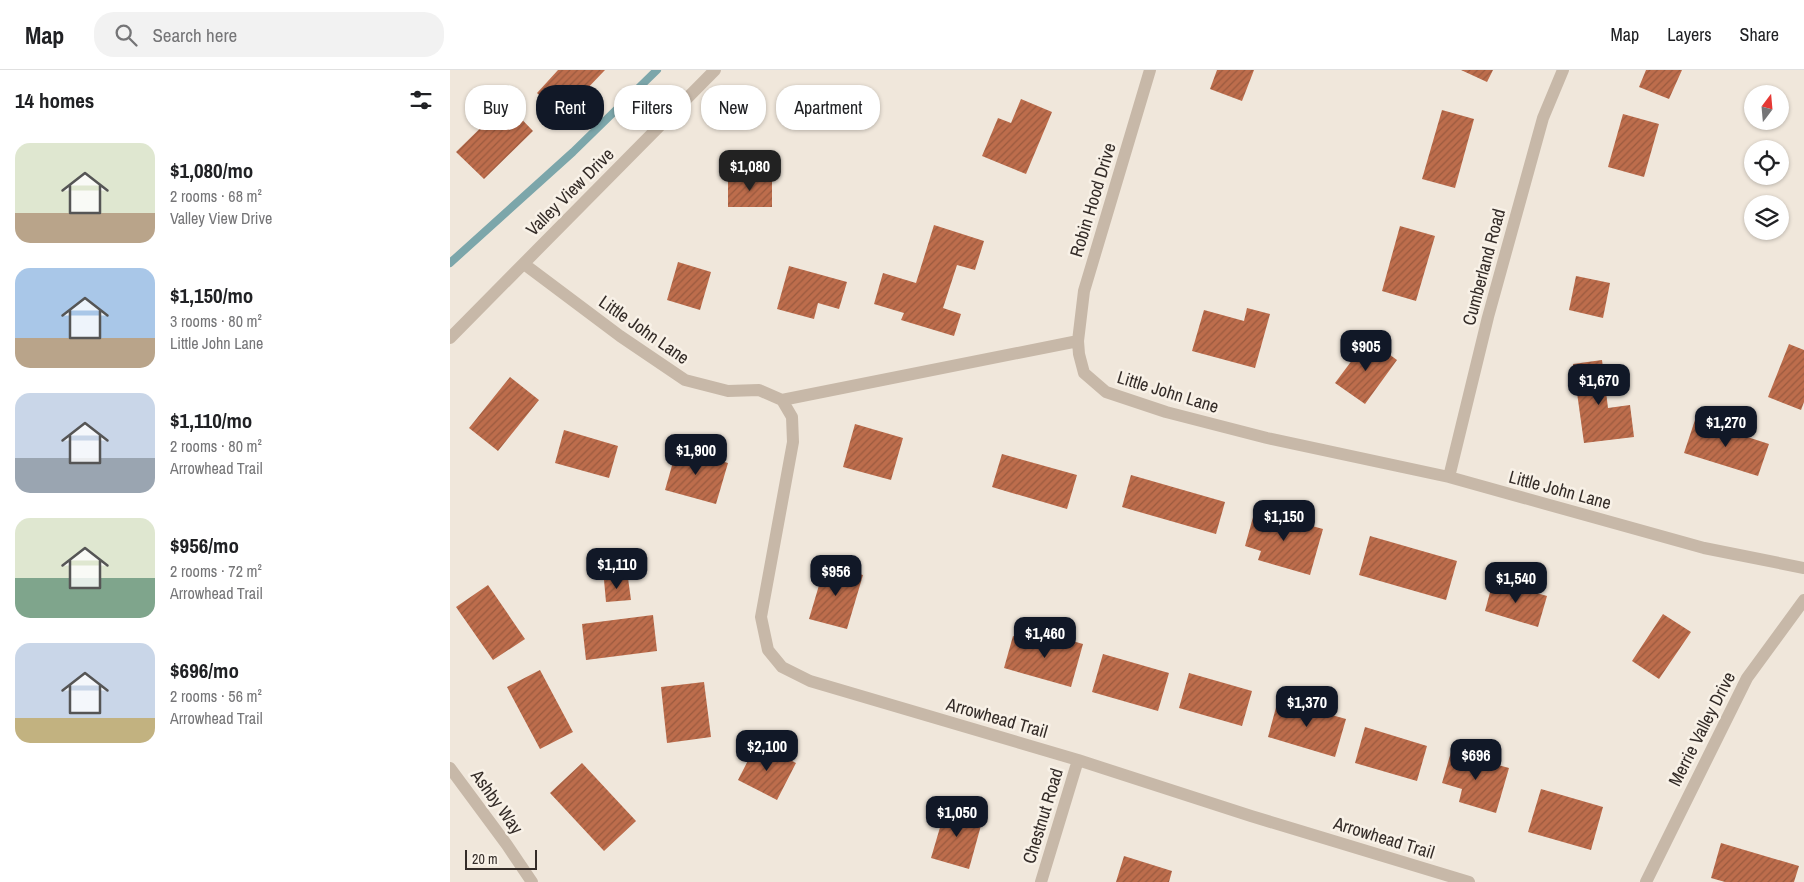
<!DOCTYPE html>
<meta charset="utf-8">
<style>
:root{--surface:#fff;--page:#f2f2f2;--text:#202124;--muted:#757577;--line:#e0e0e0;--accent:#111827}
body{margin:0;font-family:"Archivo Narrow",sans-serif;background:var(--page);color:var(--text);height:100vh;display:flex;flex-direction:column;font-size:19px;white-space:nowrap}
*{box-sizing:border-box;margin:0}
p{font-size:16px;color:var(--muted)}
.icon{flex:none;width:28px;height:28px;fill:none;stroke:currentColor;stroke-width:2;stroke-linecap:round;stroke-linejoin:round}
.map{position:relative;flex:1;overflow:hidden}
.drawer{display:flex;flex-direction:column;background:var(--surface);width:450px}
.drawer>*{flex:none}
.hud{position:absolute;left:15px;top:15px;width:475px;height:45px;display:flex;gap:10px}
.needle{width:32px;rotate:16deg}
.tools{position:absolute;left:1294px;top:15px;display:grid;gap:10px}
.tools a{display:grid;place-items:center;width:45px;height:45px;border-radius:50%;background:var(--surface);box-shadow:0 1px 4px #0004;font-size:25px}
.scale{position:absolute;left:15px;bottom:12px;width:72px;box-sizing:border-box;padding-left:5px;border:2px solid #342c28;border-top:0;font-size:14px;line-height:18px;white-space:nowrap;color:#342c28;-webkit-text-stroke:4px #f8f1e7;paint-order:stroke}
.price{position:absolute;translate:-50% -42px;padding:0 11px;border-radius:10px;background:var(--accent);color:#fff;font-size:16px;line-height:32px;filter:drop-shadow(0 1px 2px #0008)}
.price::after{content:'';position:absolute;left:50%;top:30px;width:15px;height:11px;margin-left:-8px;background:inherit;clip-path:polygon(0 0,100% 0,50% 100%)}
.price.current{background:#222;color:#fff}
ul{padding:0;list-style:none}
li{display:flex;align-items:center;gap:15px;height:125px;padding:0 15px}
li span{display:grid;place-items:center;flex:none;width:140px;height:100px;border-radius:15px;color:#555}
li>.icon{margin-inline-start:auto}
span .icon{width:60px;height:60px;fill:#fffc;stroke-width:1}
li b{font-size:21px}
h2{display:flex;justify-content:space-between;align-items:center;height:60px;padding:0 15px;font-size:21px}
.tag{padding:0 18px;border-radius:20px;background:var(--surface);box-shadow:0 1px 4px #0004;font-size:18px;line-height:45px}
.tag.current{background:var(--accent);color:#fff}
header{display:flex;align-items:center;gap:30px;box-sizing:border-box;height:70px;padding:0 25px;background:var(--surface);border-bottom:1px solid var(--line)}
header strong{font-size:24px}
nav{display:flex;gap:28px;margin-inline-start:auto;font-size:18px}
.search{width:350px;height:45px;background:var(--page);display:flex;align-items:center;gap:12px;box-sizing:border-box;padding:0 18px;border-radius:20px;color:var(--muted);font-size:19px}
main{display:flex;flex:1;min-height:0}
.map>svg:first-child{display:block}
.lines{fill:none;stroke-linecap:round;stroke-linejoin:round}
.stream{stroke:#7ca6aa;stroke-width:8}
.building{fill:url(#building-hatch)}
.minor{stroke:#c7b8a8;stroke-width:12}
.labels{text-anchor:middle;stroke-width:5;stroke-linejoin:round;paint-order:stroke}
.street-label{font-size:18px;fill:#342c28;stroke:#f8f1e7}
</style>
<header>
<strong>Map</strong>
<div class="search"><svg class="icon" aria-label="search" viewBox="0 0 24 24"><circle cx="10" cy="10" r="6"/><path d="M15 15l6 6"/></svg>Search here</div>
<nav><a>Map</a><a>Layers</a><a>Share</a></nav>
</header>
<main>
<section class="drawer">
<h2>14 homes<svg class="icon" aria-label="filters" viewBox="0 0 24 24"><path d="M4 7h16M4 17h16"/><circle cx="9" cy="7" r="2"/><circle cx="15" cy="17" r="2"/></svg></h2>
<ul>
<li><span style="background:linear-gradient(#dfe7d0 70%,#b9a48a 0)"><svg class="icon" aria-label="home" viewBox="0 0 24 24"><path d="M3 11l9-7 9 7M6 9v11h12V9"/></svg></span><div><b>$1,080/mo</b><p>2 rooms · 68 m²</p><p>Valley View Drive</p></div></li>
<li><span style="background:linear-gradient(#a9c7e8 70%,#b9a48a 0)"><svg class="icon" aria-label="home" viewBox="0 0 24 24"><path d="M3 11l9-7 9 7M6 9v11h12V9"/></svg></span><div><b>$1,150/mo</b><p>3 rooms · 80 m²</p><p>Little John Lane</p></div></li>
<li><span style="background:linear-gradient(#c9d6e8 65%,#9aa5b1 0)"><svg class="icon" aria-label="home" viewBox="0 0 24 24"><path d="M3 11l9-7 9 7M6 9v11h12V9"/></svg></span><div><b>$1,110/mo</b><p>2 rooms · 80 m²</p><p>Arrowhead Trail</p></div></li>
<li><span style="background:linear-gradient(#dfe7d0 60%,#7fa58c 0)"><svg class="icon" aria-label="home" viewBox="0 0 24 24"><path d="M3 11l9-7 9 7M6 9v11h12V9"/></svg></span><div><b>$956/mo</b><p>2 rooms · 72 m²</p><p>Arrowhead Trail</p></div></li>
<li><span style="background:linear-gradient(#c9d6e8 75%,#c2b280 0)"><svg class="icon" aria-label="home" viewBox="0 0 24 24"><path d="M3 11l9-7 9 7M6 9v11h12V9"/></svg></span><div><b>$696/mo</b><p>2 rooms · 56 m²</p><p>Arrowhead Trail</p></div></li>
</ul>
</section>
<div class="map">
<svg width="1354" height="812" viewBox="0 0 1354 812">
<defs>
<pattern id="building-hatch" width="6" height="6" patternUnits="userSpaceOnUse" patternTransform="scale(1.25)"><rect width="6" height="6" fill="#bd6d4c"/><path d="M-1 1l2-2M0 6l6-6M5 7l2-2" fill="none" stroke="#9a5a3f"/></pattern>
</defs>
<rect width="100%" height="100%" fill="#f0e7db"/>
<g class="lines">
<path class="stream" d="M 0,193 L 123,82 L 207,0"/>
</g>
<path class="building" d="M 108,0 L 155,0 L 111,46 L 87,23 Z
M 767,0 L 804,0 L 792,31 L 760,19 Z
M 1011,0 L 1043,0 L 1037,12 Z
M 1196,0 L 1232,0 L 1219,29 L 1189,17 Z
M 571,29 L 602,42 L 576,104 L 532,86 L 548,48 L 561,53 Z
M 56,33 L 83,61 L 34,109 L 6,82 Z
M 992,40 L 1024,49 L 1005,118 L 972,109 Z
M 1173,44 L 1209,54 L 1194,107 L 1158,97 Z
M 278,108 L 322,108 L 322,137 L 278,137 Z
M 484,155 L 534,171 L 525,200 L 507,195 L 493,238 L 511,244 L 504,266 L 451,250 L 454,243 L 424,234 L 433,203 L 466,213 Z
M 950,156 L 985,166 L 966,231 L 932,221 Z
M 228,192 L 261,202 L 250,240 L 217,230 Z
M 339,196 L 397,212 L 389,239 L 368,233 L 364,249 L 327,239 Z
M 1126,206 L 1160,213 L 1153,248 L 1119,240 Z
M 797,238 L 820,244 L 805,298 L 742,281 L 754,240 L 794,251 Z
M 918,269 L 947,290 L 915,334 L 885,313 Z
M 1339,274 L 1354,280 L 1354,332 L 1351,340 L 1318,327 Z
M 1152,290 L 1158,338 L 1180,335 L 1184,367 L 1134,373 L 1123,294 Z
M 60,307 L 89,330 L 48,381 L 19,358 Z
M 1245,350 L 1319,374 L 1308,406 L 1234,383 Z
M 405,354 L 453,368 L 441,410 L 393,397 Z
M 114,360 L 168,376 L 159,408 L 105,393 Z
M 227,378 L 278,393 L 266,434 L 215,420 Z
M 552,384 L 627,405 L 617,439 L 542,417 Z
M 681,405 L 775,432 L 766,464 L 672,437 Z
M 805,440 L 873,459 L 860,505 L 808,490 L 811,481 L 795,476 Z
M 920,466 L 1007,491 L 996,530 L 909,505 Z
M 375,495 L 413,505 L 397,559 L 359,549 Z
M 178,508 L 181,530 L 156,532 L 154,510 Z
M 1043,511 L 1097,526 L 1088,557 L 1035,541 Z
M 38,515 L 75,569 L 43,590 L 6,537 Z
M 1213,544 L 1241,562 L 1209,609 L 1182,591 Z
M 203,545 L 207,581 L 136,590 L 132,554 Z
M 601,565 L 633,574 L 621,617 L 554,598 L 563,566 L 598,576 Z
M 653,584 L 719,603 L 708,641 L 642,622 Z
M 90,600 L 123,662 L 90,679 L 57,617 Z
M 739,603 L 802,621 L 792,656 L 729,638 Z
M 254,612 L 261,667 L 217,673 L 211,617 Z
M 828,630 L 896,649 L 885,687 L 818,667 Z
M 915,657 L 977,676 L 967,711 L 905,693 Z
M 307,673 L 346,693 L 327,730 L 288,710 Z
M 1001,682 L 1059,698 L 1046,743 L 1009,732 L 1012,719 L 992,713 Z
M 132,693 L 186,751 L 154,781 L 100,723 Z
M 1091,719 L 1153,737 L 1141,780 L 1078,762 Z
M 496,737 L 533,748 L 519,799 L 481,788 Z
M 1271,773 L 1349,796 L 1344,812 L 1275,812 L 1261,808 Z
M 674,786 L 722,801 L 719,812 L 666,812 Z"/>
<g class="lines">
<path class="minor" d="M 700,0 L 634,221 L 628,271 L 629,284 L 634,303 L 656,322 L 716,342 L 817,368 L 999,407 L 1254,478 L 1354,498
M 74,194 L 170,266 L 235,310 L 278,321 L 309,320 L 332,330 L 628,271
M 0,268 L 265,0
M 332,330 L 342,347 L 343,372 L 311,547 L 318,580 L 332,597 L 360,611 L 628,690 L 801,746 L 1019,812
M 999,407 L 1038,247 L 1093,48 L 1113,0
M 0,698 L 57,775 L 82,812
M 591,812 L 628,690
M 1196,812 L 1297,608 L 1354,530"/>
</g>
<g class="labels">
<g class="street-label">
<text transform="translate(120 122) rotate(-45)" y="6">Valley View Drive</text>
<text transform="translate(643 130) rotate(-73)" y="6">Robin Hood Drive</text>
<text transform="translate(1034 197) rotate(-75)" y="6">Cumberland Road</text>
<text transform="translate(194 260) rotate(35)" y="6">Little John Lane</text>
<text transform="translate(718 322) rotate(17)" y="6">Little John Lane</text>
<text transform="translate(1110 420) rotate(15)" y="6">Little John Lane</text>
<text transform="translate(547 648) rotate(16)" y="6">Arrowhead Trail</text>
<text transform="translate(1252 659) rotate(-63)" y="6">Merrie Valley Drive</text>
<text transform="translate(47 732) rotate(54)" y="6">Ashby Way</text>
<text transform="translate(593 746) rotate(-73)" y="6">Chestnut Road</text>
<text transform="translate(934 768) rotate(17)" y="6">Arrowhead Trail</text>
</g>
</g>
</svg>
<div class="tools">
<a><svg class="needle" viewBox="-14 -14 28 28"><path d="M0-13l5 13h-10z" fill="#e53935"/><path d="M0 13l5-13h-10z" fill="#757577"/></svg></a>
<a><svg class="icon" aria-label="locate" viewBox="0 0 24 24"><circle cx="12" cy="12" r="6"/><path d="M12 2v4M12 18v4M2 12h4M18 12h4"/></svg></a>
<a><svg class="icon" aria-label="layers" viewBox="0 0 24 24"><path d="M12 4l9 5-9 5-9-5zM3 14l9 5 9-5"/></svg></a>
</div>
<div class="scale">20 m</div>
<b class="price current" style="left:300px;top:122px">$1,080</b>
<b class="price" style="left:916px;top:302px">$905</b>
<b class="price" style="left:1149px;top:336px">$1,670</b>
<b class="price" style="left:1276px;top:378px">$1,270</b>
<b class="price" style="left:246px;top:406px">$1,900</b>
<b class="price" style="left:834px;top:472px">$1,150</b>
<b class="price" style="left:167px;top:520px">$1,110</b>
<b class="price" style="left:386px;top:527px">$956</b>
<b class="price" style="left:1066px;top:534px">$1,540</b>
<b class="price" style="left:595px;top:589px">$1,460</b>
<b class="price" style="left:857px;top:658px">$1,370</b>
<b class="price" style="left:317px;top:702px">$2,100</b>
<b class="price" style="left:1026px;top:711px">$696</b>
<b class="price" style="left:507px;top:768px">$1,050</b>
<div class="hud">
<a class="tag">Buy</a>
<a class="tag current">Rent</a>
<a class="tag">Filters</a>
<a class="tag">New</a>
<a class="tag">Apartment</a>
</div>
</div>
</main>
